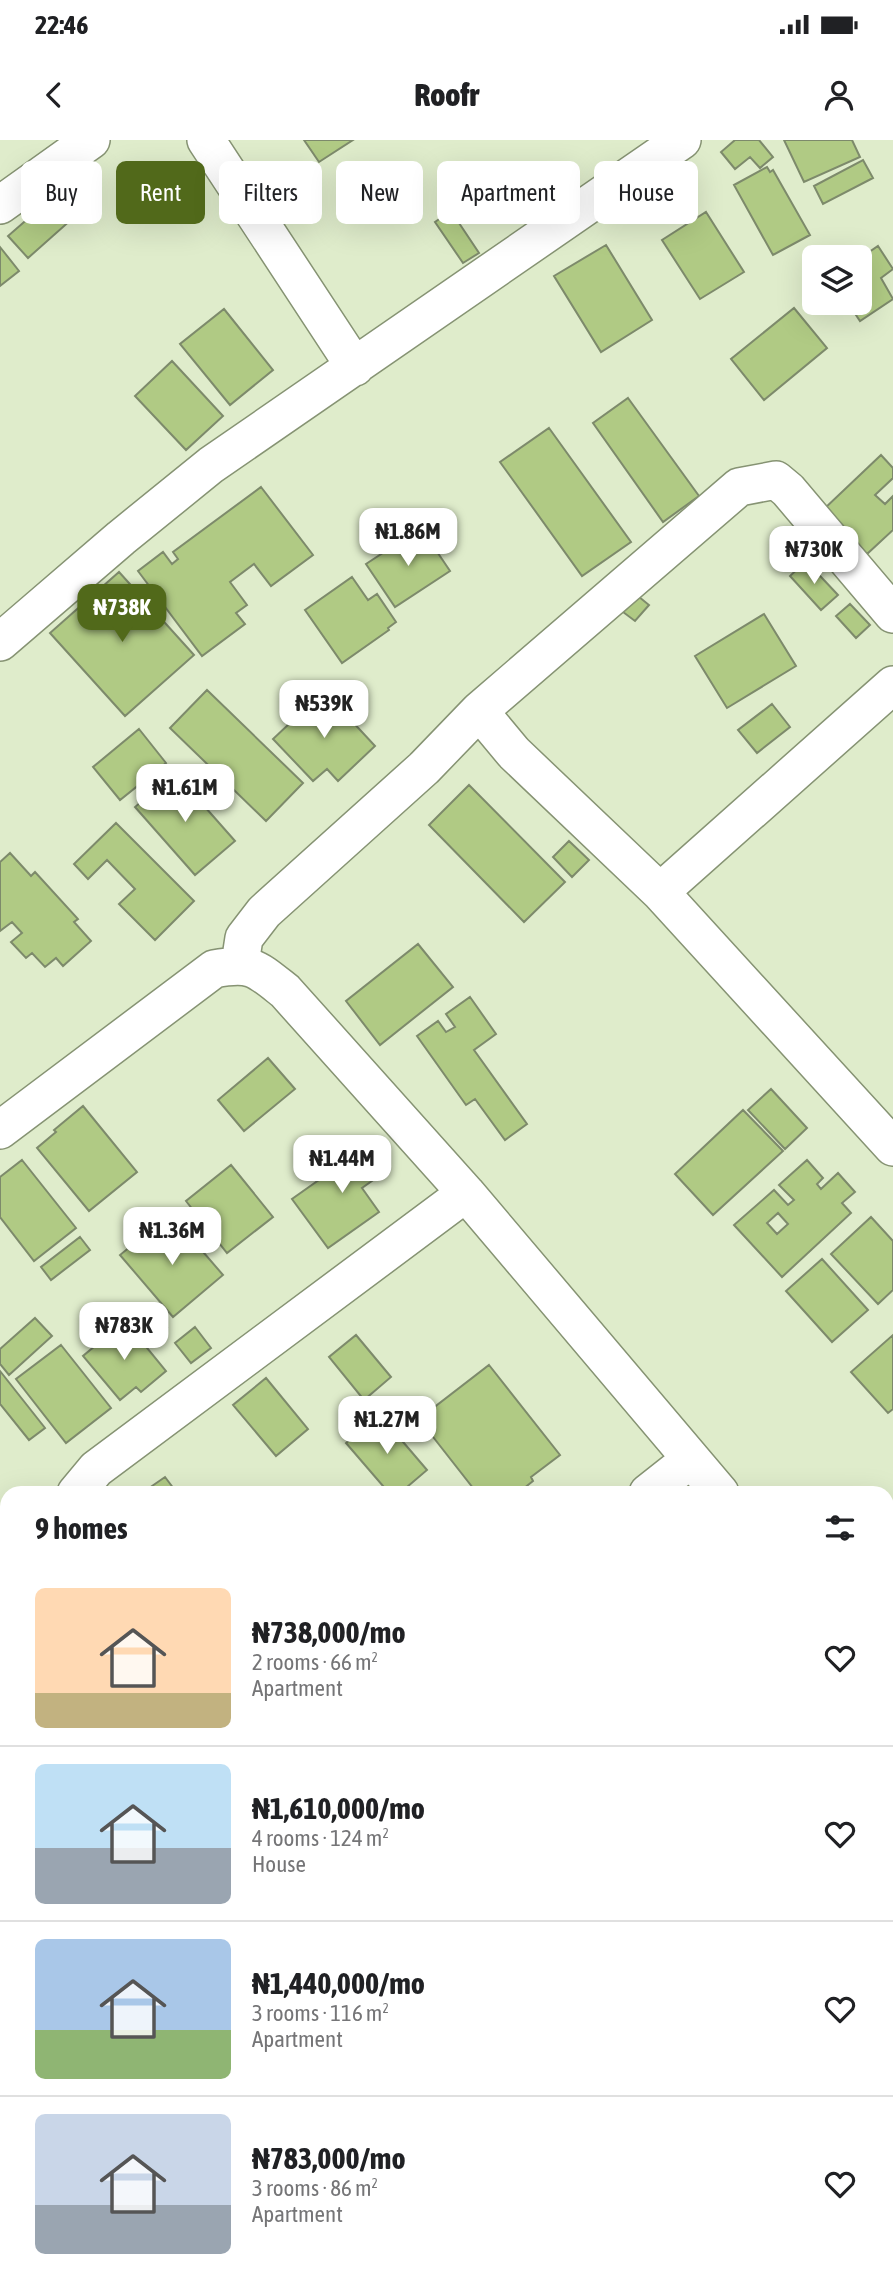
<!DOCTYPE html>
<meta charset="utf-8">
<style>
:root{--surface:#fff;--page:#f6f6f6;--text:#202124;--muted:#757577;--line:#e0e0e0;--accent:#51691a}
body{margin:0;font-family:"Asap Condensed",sans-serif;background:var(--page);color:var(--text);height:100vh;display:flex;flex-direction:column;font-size:26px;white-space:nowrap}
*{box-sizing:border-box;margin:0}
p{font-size:23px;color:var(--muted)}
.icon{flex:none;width:38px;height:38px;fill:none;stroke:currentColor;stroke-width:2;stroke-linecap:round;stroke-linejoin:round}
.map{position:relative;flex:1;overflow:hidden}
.panel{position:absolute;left:0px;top:1346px;width:894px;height:800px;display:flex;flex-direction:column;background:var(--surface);border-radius:21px 21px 0 0;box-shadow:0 7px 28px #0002}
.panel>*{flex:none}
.banner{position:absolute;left:21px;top:21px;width:852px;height:63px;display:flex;gap:14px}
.fabs{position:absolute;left:802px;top:105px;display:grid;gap:14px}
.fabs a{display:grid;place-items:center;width:70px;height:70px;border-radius:10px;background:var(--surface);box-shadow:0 7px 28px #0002;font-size:35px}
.price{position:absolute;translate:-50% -60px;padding:0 16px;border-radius:14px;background:#fff;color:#222;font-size:23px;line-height:46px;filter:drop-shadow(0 2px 4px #0008)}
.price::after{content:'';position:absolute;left:50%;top:42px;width:21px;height:16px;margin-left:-10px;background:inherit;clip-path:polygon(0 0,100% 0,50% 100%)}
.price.active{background:var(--accent);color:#fff}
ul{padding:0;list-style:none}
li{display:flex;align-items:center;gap:21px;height:175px;padding:0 35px}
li+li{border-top:2px solid var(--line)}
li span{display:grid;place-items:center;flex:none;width:196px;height:140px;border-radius:10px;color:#555}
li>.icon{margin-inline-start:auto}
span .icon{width:84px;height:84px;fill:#fffc;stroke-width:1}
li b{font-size:30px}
h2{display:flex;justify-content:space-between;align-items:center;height:84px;padding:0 35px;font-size:30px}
.pill{padding:0 24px;border-radius:10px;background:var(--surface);box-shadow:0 7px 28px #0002;font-size:24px;line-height:63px}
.pill.active{background:var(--accent);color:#fff}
.status{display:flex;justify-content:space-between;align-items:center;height:49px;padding:0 35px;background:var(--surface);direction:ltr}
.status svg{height:19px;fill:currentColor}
header{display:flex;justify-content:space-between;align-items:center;height:91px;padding:0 35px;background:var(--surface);font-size:32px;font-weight:800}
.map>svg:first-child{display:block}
.building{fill:#b0ca84;stroke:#7d8a6b;stroke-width:2;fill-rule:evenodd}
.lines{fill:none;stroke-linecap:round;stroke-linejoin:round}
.street-casing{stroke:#869373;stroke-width:40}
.street{stroke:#fff;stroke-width:37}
</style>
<div class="status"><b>22:46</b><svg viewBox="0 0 49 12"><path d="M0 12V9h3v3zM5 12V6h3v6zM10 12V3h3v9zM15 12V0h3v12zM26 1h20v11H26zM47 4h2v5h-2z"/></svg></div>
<header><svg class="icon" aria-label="back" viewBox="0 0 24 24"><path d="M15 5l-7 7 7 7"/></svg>Roofr<svg class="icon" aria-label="person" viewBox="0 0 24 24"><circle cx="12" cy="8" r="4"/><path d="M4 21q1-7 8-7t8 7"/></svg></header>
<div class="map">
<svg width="893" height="2144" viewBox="0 0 893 2144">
<rect width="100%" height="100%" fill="#dfeccb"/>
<path class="building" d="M 304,0 L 353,0 L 319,22 Z
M 735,0 L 759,0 L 773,17 L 760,28 L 750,17 L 735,29 L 721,12 Z
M 784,0 L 852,0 L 860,17 L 804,42 Z
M 863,20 L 873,38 L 823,64 L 814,46 Z
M 767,27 L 770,32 L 773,30 L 810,95 L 773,115 L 734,45 Z
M 62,49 L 81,71 L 28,118 L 8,96 Z
M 451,71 L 479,113 L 463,123 L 435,82 Z
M 706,72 L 744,132 L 700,159 L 662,100 Z
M 606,105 L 652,180 L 601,212 L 554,136 Z
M 878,106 L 893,129 L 881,138 L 893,159 L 860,181 L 848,163 L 859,163 L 859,119 Z
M 0,107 L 19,131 L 0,146 Z
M 794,168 L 827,208 L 764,260 L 731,219 Z
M 224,169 L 273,230 L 230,265 L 180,204 Z
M 172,221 L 223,276 L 186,310 L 135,256 Z
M 628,258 L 699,356 L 663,382 L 593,283 Z
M 549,288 L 631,402 L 582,436 L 500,322 Z
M 881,315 L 893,328 L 893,338 L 875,355 L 885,364 L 893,356 L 893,390 L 867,414 L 824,369 Z
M 261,347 L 313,415 L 271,446 L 254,424 L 230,442 L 247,465 L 236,473 L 245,484 L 202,516 L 138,431 L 163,412 L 172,424 L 178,419 L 173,412 Z
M 421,388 L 450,431 L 395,467 L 366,424 Z
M 806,421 L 838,455 L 821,470 L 790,436 Z
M 119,432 L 194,515 L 125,576 L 50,493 Z
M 352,437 L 368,460 L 377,454 L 396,482 L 388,488 L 389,490 L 342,523 L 305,470 Z
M 633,452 L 649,465 L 635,481 L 623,472 L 626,469 L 622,466 Z
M 850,464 L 870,485 L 856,498 L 836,476 Z
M 764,474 L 796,526 L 727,568 L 695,516 Z
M 207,550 L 303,643 L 266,681 L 170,588 Z
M 324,551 L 375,606 L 338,641 L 327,629 L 313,641 L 273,599 Z
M 772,564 L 790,587 L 757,613 L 738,590 Z
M 139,589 L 166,623 L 120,660 L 93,627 Z
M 175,633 L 235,701 L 195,735 L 135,667 Z
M 469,645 L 565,742 L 524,782 L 429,685 Z
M 116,683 L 194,761 L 155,800 L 119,764 L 135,749 L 107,720 L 88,739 L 74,724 Z
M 569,701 L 589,720 L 572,737 L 553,717 Z
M 10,713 L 31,736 L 35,732 L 78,779 L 74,782 L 91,801 L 63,826 L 56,818 L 45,827 L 32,813 L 26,818 L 11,802 L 22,793 L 12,782 L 0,791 L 0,722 Z
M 418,804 L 453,847 L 380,905 L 346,861 Z
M 470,857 L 496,894 L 474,910 L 527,984 L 505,1000 L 475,959 L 466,965 L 417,896 L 438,881 L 446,892 L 455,887 L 446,874 Z
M 268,918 L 295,949 L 244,991 L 218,960 Z
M 771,949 L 807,988 L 785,1009 L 748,970 Z
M 83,966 L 137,1032 L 89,1071 L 37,1008 L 56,992 L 54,990 Z
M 743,970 L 783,1011 L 713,1075 L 675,1034 Z
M 362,999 L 386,1031 L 362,1048 L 379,1072 L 328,1108 L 292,1059 L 340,1025 L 335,1019 Z
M 22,1020 L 76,1088 L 34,1121 L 0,1077 L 0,1037 Z
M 807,1020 L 823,1038 L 817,1044 L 821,1049 L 838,1033 L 855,1052 L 842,1063 L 851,1073 L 782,1137 L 734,1085 L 774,1050 L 788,1065 L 794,1060 L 779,1045 ZM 778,1073 L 788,1084 L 777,1094 L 767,1083 Z
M 231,1025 L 273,1077 L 227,1113 L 186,1061 Z
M 871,1077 L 893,1101 L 893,1150 L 878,1164 L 831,1114 Z
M 160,1082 L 168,1093 L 179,1084 L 223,1135 L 173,1177 L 120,1115 Z
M 80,1097 L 90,1110 L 51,1140 L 41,1127 Z
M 822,1119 L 868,1170 L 832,1202 L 786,1151 Z
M 149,1165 L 167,1187 L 149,1201 L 131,1179 Z
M 35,1178 L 52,1196 L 9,1235 L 0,1224 L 0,1209 Z
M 125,1181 L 166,1231 L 141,1252 L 136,1247 L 120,1260 L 83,1216 Z
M 195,1187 L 211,1208 L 191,1223 L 175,1203 Z
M 356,1195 L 391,1237 L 364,1260 L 329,1217 Z
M 893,1195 L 893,1269 L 888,1273 L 851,1232 Z
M 61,1205 L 111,1268 L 66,1303 L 16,1239 Z
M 489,1225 L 560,1315 L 531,1337 L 533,1341 L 518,1353 L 477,1353 L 419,1279 Z
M 0,1231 L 45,1288 L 29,1300 L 0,1264 Z
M 266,1238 L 308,1289 L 276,1316 L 233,1265 Z
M 380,1275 L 427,1330 L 400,1353 L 389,1353 L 346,1303 Z
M 165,1337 L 177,1353 L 142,1353 Z
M 7,1455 L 7,1503 L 0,1496 L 0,1462 Z
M 893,1490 L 893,1519 L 887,1509 L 887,1493 Z
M 0,1512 L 7,1519 L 7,1542 L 0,1548 Z
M 7,1562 L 7,1647 L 0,1653 L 0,1569 Z
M 893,1734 L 893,1812 L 887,1816 L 887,1738 Z
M 0,1919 L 7,1926 L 7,1990 L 0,1984 Z
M 77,2138 L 158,2138 L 163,2144 L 82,2144 Z
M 481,2138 L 533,2138 L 537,2144 L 473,2144 Z
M 855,2138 L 884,2138 L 888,2144 L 848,2144 Z"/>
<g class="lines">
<g class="street-casing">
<path id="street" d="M 206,0 L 355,227
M 0,65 L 91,0
M 0,502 L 121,398 L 211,325 L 682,0
M 479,571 L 739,347 L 776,340 L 788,350 L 893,474
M 660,752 L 893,545
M 240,824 L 244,798 L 264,772 L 424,628 L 479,571 L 514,613 L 660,752 L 893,1007
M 0,990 L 214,829 C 252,822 256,828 285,851 L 466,1053 L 720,1353
M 76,1353 L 96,1329 L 466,1053
M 648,1353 L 691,1319
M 0,1426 L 7,1420
M 887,1550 L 893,1556
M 887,1629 L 893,1625
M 0,1678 L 7,1674
M 887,2088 L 893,2087
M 0,2129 L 7,2121
M 741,2138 L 747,2144
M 455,2144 L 460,2138
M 805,2144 L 811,2138"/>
</g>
<use href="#street" class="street"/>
</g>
</svg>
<div class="fabs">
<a><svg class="icon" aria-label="layers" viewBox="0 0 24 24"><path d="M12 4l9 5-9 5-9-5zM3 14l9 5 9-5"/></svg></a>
</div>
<b class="price" style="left:408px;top:428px">₦1.86M</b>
<b class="price" style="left:814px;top:446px">₦730K</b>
<b class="price active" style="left:122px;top:504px">₦738K</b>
<b class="price" style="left:324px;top:600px">₦539K</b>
<b class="price" style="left:185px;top:684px">₦1.61M</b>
<b class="price" style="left:342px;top:1055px">₦1.44M</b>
<b class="price" style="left:172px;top:1127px">₦1.36M</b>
<b class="price" style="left:124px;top:1222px">₦783K</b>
<b class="price" style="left:387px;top:1316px">₦1.27M</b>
<div class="banner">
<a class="pill">Buy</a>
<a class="pill active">Rent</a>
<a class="pill">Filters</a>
<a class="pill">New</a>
<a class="pill">Apartment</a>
<a class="pill">House</a>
</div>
<section class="panel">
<h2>9 homes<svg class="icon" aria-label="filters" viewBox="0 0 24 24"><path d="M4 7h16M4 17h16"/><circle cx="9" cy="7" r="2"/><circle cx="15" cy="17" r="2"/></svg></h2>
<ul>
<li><span style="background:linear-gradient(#ffd9b3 75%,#c2b280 0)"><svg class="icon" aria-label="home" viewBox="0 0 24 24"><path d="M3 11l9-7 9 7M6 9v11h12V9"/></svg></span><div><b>₦738,000/mo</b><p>2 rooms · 66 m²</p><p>Apartment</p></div><svg class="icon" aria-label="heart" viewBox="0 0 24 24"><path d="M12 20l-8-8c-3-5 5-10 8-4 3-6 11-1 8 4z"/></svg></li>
<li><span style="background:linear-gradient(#bfe0f5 60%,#9aa5b1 0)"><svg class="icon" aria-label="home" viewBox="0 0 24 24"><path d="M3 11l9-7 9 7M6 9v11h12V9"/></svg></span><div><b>₦1,610,000/mo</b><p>4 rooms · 124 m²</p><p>House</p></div><svg class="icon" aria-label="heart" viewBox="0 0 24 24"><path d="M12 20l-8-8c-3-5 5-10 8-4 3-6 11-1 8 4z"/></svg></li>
<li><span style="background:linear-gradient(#a9c7e8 65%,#8fb573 0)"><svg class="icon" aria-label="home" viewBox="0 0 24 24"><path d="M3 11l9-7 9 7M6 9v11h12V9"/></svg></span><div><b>₦1,440,000/mo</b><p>3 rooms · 116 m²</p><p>Apartment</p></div><svg class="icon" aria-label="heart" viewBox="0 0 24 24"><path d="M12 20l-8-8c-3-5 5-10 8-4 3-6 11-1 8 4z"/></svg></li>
<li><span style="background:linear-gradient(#c9d6e8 65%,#9aa5b1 0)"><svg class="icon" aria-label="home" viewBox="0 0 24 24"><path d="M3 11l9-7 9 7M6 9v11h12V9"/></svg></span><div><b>₦783,000/mo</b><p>3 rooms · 86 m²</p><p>Apartment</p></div><svg class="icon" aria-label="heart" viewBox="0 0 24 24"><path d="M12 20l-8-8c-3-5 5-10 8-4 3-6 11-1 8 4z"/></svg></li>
</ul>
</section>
</div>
